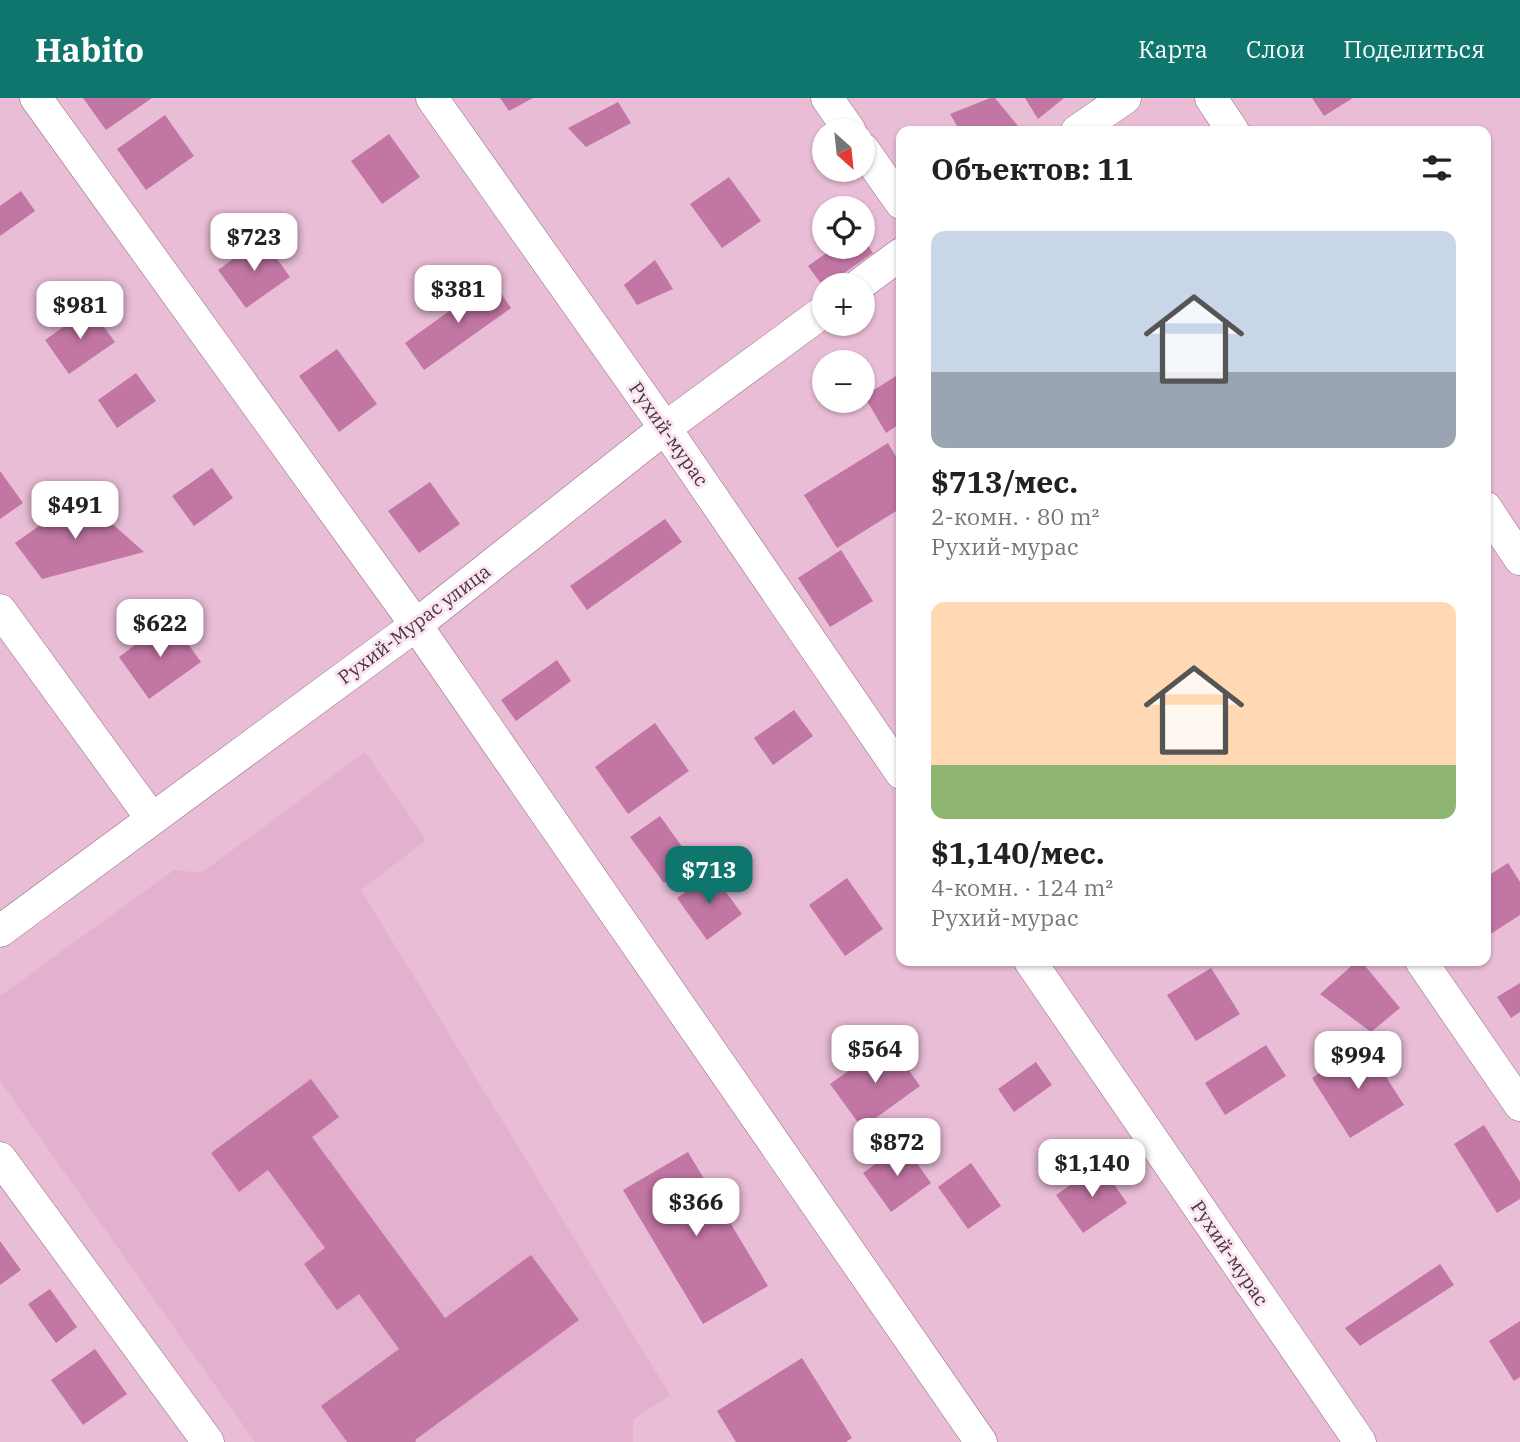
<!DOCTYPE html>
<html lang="ru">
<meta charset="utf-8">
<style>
:root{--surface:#fff;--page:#f2f2f2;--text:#222;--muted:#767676;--accent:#0f766e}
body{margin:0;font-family:"IBM Plex Serif",serif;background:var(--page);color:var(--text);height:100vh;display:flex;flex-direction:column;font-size:26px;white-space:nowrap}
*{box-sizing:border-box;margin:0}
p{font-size:23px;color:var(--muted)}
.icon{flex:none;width:38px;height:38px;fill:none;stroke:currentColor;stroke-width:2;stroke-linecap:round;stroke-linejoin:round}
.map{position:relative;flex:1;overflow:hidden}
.drawer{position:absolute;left:896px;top:28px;width:595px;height:840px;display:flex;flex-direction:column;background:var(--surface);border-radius:14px;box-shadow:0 2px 5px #0004}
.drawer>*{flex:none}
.needle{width:46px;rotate:153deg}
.buttons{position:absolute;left:812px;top:21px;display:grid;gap:14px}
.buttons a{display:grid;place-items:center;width:63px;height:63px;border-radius:50%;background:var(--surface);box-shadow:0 2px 5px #0004;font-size:35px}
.price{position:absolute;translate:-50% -60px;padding:0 16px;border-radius:14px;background:#fff;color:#222;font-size:23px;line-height:46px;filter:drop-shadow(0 2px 4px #0008)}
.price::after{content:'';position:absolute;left:50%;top:42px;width:21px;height:16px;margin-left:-10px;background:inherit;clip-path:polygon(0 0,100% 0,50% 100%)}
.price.on{background:var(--accent);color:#fff}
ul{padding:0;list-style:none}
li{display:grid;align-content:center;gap:14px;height:371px;padding:0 35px}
li span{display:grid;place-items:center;height:217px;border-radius:14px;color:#555}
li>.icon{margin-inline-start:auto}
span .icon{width:126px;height:126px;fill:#fffc;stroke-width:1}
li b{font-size:30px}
h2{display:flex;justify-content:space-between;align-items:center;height:84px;padding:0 35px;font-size:30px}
header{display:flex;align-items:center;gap:42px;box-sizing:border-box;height:98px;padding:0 35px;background:var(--accent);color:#fff}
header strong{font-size:33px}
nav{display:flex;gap:38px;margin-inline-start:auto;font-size:24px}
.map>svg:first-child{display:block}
.built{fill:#e3b0cd}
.building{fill:#c276a4}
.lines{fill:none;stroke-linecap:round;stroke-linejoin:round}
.street-casing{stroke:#926b82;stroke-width:33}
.street{stroke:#fff;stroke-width:32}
.labels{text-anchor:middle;stroke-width:6;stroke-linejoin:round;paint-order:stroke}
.street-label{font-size:19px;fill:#45343e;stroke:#fce5f2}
</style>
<header>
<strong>Habito</strong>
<nav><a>Карта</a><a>Слои</a><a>Поделиться</a></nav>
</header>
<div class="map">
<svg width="1520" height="1344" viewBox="0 0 1520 1344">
<rect width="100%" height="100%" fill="#e9bdd6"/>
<path class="built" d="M 365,654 L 426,742 L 361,792 L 670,1297 L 633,1322 L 633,1344 L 255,1344 L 0,983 L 0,898 L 174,772 L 201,775 Z"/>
<path class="building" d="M 83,0 L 152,0 L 106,32 Z
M 500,0 L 533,0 L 509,13 Z
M 990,0 L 995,0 L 1022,33 L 960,33 L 950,16 Z
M 1025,0 L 1064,0 L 1038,21 Z
M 1312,0 L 1353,0 L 1324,18 Z
M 618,4 L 631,25 L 586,49 L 568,30 Z
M 165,17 L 194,58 L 146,92 L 117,51 Z
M 389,36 L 420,79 L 382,106 L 351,63 Z
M 729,79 L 761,123 L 722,150 L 690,106 Z
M 21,93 L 35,113 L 0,138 L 0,108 Z
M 262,140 L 290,179 L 246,210 L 218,172 Z
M 863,140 L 873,155 L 827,187 L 822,187 L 808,168 L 835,149 L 863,149 Z
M 655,162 L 673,191 L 637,207 L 624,187 Z
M 492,182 L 511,210 L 424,272 L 405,245 Z
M 90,210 L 115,244 L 69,276 L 45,242 Z
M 337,251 L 377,306 L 339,334 L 299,278 Z
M 136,275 L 156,303 L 117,330 L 98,302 Z
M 901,275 L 901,325 L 886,335 L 864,298 Z
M 888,345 L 901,367 L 901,410 L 837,450 L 804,397 Z
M 212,370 L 233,400 L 194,428 L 172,398 Z
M 0,373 L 23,405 L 0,421 Z
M 430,384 L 460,426 L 419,455 L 388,413 Z
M 81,398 L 144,454 L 42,481 L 15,445 Z
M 665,421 L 682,444 L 587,512 L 570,488 Z
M 841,452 L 873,503 L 830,529 L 798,480 Z
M 170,521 L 201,564 L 149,601 L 119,559 Z
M 557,562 L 571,583 L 516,623 L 501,602 Z
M 794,612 L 813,638 L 773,667 L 754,640 Z
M 655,625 L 689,673 L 628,716 L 595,669 Z
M 660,718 L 693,764 L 664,785 L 630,739 Z
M 1508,765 L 1520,784 L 1520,817 L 1486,839 L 1486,779 Z
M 712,775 L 742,816 L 707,842 L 677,800 Z
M 847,780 L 883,831 L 845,858 L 809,807 Z
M 1357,863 L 1361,863 L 1400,910 L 1371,934 L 1320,896 Z
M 1211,870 L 1240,916 L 1196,943 L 1167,897 Z
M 1520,885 L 1520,914 L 1511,920 L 1497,899 Z
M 889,944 L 920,988 L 862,1030 L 830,986 Z
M 1365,946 L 1404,1007 L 1350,1040 L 1312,980 Z
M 1266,947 L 1286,978 L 1225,1017 L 1205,985 Z
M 1036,964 L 1052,987 L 1014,1014 L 998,991 Z
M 311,981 L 339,1019 L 312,1039 L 445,1220 L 531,1157 L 579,1222 L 415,1342 L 416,1344 L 347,1344 L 321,1308 L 399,1251 L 359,1196 L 337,1212 L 304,1166 L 325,1150 L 268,1072 L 239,1094 L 211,1055 Z
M 1484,1027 L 1520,1084 L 1520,1101 L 1497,1115 L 1454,1046 Z
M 903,1046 L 931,1085 L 891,1114 L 863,1075 Z
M 688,1054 L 768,1188 L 703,1226 L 623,1092 Z
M 971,1065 L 1001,1108 L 968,1131 L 938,1089 Z
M 1100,1066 L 1127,1105 L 1083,1135 L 1056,1097 Z
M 0,1143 L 21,1172 L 0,1187 Z
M 1440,1166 L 1454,1187 L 1360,1248 L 1345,1230 Z
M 50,1191 L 77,1229 L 56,1245 L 28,1206 Z
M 1520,1223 L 1520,1279 L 1514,1283 L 1489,1243 Z
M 95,1251 L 127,1296 L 83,1327 L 51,1282 Z
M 802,1260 L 852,1340 L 846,1344 L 736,1344 L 717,1313 Z"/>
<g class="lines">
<g class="street-casing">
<path id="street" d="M 36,0 L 416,527 L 981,1344
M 432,0 L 665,330 L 901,675
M 827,0 L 850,33
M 1211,0 L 1233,33
M 1077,33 L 1125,0
M 863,51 L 901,105
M 859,187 L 901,156
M 1486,410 L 1520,461
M 0,512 L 152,721
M 0,833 L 416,527 L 665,330 L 824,213
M 1030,863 L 1360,1344
M 1421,863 L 1520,1007
M 0,1060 L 208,1344"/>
</g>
<use href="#street" class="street"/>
</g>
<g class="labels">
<g class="street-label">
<text transform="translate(669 336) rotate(55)" y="7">Рухий-мурас</text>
<text transform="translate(414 526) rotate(-37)" y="7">Рухий-Мурас улица</text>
<text transform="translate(1230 1155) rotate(56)" y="7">Рухий-мурас</text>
</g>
</g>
</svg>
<div class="buttons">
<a><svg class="needle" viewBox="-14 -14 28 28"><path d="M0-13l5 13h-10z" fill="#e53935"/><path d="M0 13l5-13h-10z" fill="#767676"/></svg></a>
<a><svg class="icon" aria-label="locate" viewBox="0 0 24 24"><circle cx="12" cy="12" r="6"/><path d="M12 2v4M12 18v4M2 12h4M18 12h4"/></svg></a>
<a>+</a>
<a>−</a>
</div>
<b class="price" style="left:254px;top:175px">$723</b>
<b class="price" style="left:458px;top:227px">$381</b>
<b class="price" style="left:80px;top:243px">$981</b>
<b class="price" style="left:75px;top:443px">$491</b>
<b class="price" style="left:160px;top:561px">$622</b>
<b class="price on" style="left:709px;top:808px">$713</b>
<b class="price" style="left:875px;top:987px">$564</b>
<b class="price" style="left:1358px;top:993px">$994</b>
<b class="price" style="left:897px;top:1080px">$872</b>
<b class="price" style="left:1092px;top:1101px">$1,140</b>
<b class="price" style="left:696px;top:1140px">$366</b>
<section class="drawer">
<h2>Объектов: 11<svg class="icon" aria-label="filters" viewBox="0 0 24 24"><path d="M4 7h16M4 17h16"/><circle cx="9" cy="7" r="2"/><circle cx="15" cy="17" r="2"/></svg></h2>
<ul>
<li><span style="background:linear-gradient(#c9d6e8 65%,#9aa5b1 0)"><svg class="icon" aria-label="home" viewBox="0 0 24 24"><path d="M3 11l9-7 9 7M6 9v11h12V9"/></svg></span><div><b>$713/мес.</b><p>2-комн. · 80 m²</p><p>Рухий-мурас</p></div></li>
<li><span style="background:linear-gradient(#ffd9b3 75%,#8fb573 0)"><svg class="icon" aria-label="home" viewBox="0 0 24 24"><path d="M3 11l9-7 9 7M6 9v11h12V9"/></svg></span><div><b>$1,140/мес.</b><p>4-комн. · 124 m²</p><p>Рухий-мурас</p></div></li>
</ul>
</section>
</div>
